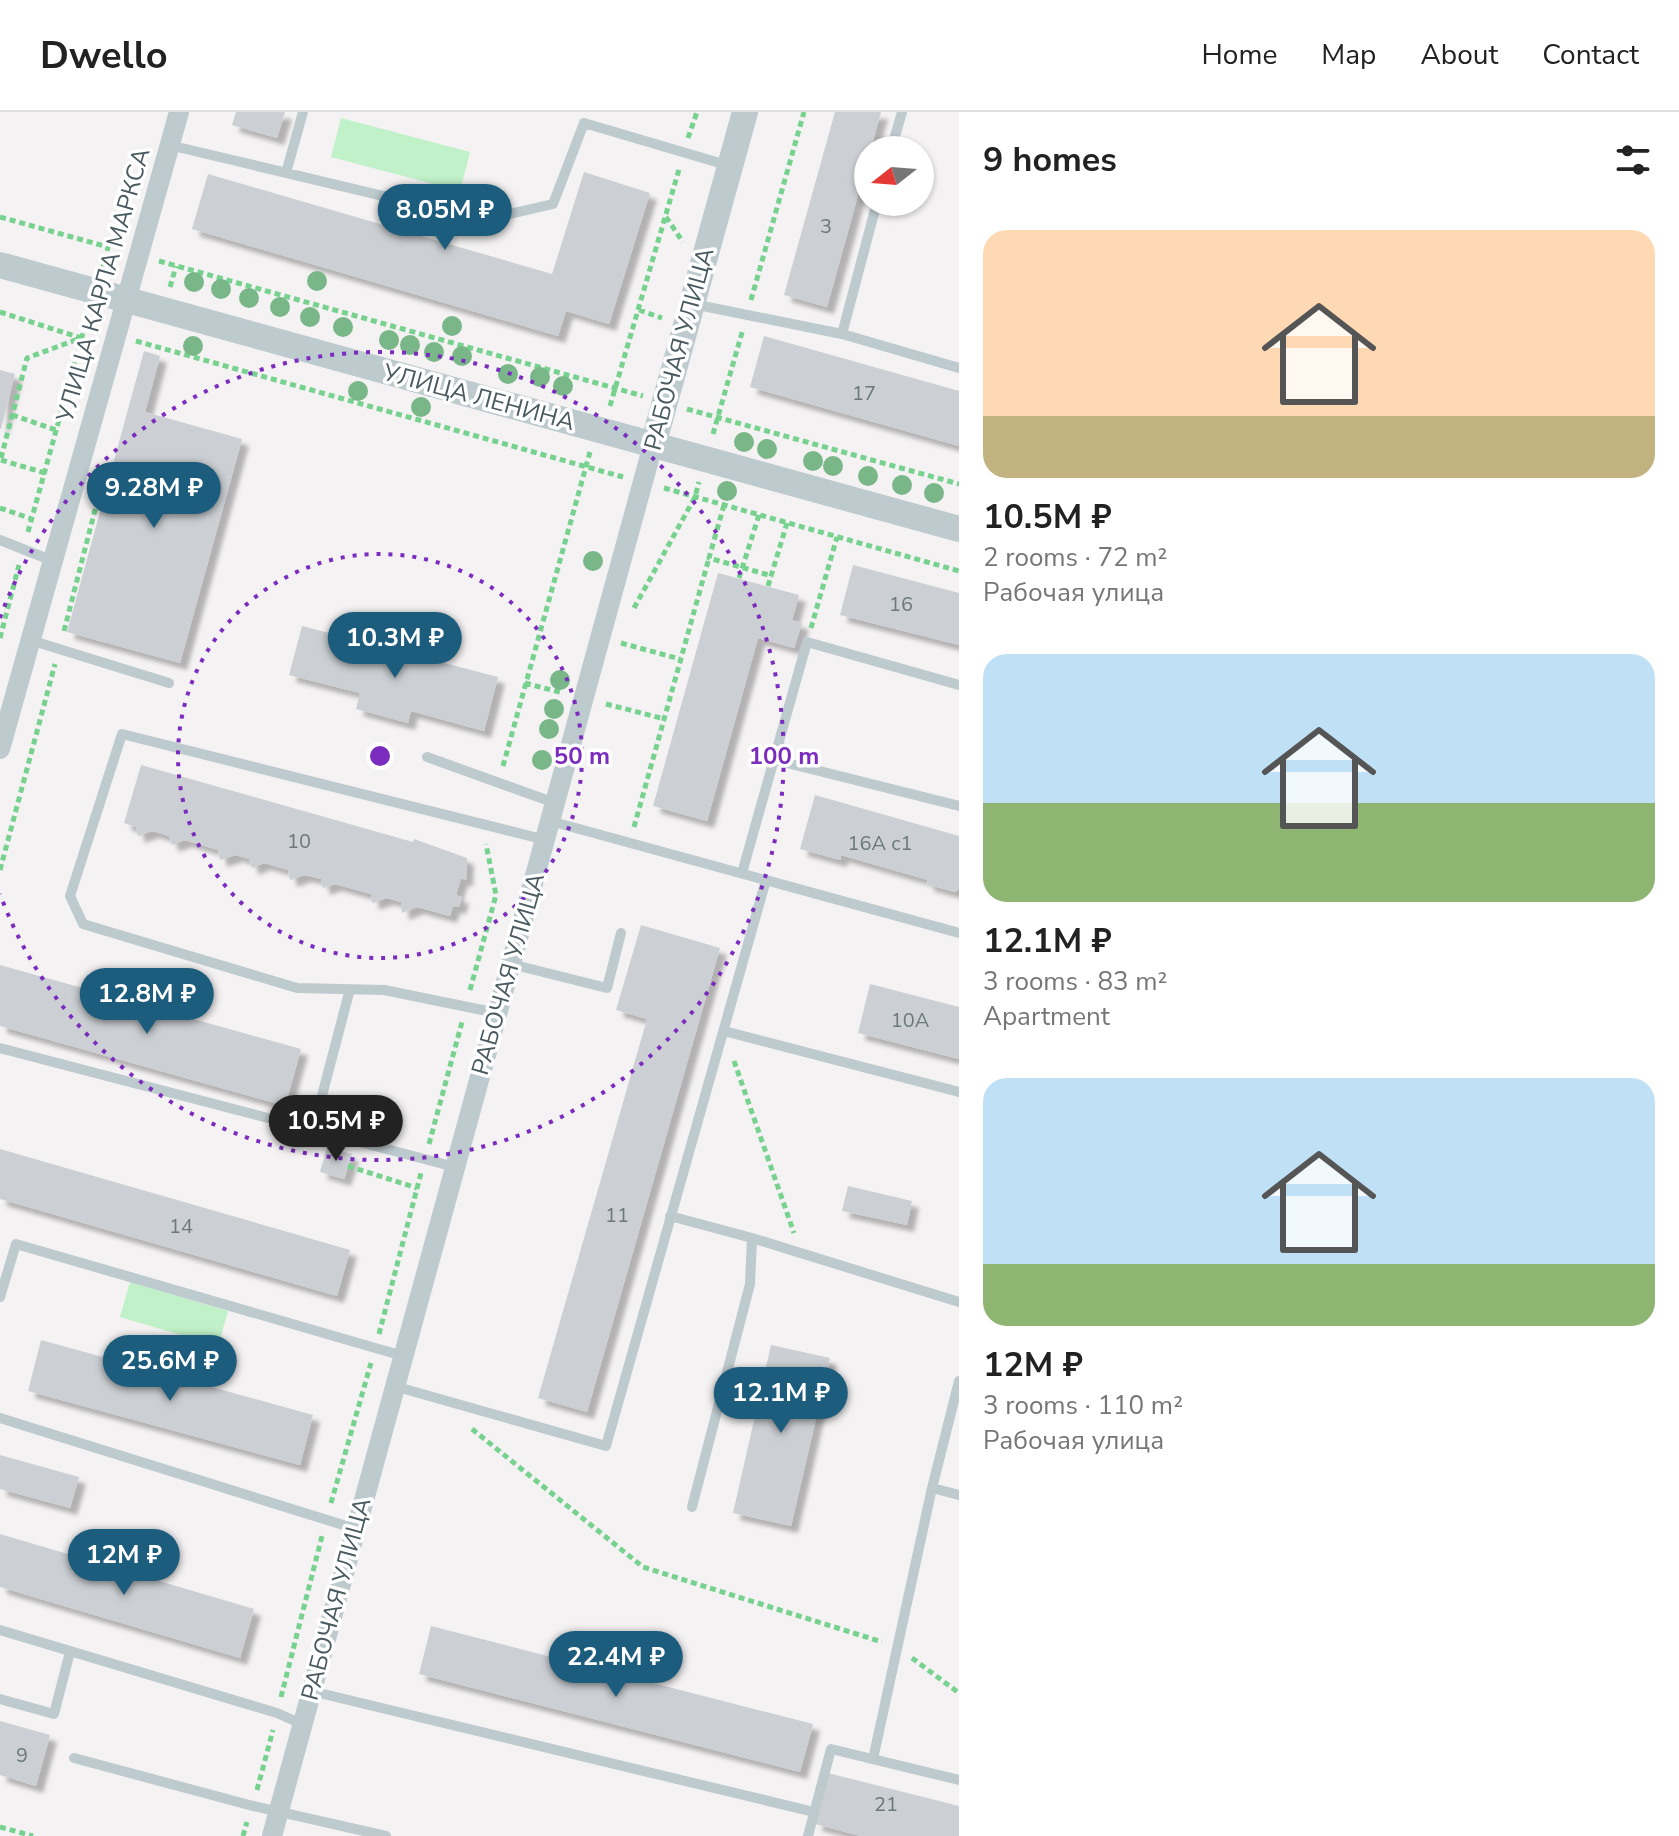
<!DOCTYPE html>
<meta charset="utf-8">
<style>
:root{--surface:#fff;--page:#f2f2f2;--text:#222;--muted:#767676;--line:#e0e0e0;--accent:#1c5c7d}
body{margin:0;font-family:"Nunito Sans",sans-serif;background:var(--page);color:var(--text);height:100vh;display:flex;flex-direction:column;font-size:30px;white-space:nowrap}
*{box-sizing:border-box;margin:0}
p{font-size:26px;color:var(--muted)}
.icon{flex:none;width:44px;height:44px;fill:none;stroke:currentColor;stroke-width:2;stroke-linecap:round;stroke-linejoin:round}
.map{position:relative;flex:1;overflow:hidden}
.panel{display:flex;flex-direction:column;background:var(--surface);width:720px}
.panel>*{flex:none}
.needle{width:52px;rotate:253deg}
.controls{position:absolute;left:854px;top:24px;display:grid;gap:16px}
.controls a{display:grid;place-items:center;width:80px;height:80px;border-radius:50%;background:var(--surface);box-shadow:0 2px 6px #0004;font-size:40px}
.price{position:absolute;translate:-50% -68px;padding:0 18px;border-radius:28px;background:var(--accent);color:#fff;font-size:26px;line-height:52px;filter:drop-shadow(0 2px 4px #0008)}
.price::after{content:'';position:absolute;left:50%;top:48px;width:24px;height:18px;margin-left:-12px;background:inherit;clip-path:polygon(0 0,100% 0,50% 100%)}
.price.active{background:#222;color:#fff}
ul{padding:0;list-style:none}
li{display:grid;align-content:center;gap:16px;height:424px;padding:0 24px}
li span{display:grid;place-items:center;height:248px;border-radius:24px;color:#555}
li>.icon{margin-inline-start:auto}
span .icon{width:144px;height:144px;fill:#fffc;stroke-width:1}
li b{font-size:34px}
h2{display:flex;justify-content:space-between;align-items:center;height:96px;padding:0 24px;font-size:34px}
header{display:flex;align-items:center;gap:48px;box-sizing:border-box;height:112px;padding:0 40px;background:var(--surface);border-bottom:2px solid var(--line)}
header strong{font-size:38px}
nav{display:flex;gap:44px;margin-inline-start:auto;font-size:28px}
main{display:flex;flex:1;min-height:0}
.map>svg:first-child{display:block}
.green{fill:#c0f1c8}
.building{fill:#ccd0d4;filter:url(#shadow)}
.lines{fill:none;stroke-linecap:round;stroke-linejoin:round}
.path{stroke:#77d18f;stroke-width:5;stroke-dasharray:6 4;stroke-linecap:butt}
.service{stroke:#bdcace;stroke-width:10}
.minor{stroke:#bdcace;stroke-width:20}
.tertiary{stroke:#bdcace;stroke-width:26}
.tree{fill:#79b789}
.ring{fill:none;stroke:#7b2cbf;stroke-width:4;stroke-dasharray:4 8}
.labels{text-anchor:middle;stroke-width:7;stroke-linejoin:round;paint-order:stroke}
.number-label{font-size:20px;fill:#6a787d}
.street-label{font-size:24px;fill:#495a60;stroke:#fff}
.centre{fill:#7b2cbf;stroke:#fff;stroke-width:4}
.ring-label{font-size:24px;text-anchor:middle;font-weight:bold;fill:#7b2cbf;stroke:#fff;stroke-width:7;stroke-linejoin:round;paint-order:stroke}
</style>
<header>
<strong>Dwello</strong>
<nav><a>Home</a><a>Map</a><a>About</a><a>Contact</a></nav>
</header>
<main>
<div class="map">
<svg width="959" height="1724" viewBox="0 0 959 1724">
<defs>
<filter id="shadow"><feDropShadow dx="7" dy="7" stdDeviation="2" flood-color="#0004"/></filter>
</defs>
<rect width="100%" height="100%" fill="#f4f2f2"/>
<path class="green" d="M 341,6 L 470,40 L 460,79 L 331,45 Z
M 130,1170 L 228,1199 L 218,1234 L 120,1205 Z"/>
<path class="building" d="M 236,0 L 285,0 L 277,26 L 232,13 Z
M 835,0 L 881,0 L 827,195 L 784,183 Z
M 584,60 L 650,81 L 609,212 L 566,199 L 558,224 L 192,117 L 208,62 L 552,162 Z
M 764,224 L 959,279 L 959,334 L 750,275 Z
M 144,239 L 160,244 L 145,300 L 242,327 L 180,551 L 67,520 Z
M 0,258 L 15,262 L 1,317 L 0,317 Z
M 853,453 L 959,481 L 959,533 L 840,503 Z
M 718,461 L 799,483 L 792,508 L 802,511 L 794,536 L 758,526 L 707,709 L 653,694 Z
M 302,514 L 498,565 L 484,619 L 411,599 L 408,611 L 356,597 L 360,581 L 289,563 Z
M 141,653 L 413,730 L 414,727 L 467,746 L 466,768 L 461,766 L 456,783 L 462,785 L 459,795 L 453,794 L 450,804 L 417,795 L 402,801 L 401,790 L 387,786 L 372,791 L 371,782 L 335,772 L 323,776 L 321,767 L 305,763 L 290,768 L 288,758 L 264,751 L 252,756 L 249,747 L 236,743 L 220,748 L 218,738 L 185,728 L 172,733 L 169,724 L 152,719 L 138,724 L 136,715 L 124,711 Z
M 815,683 L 959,724 L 959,777 L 955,780 L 926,772 L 928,768 L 841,743 L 840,748 L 800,737 Z
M 641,813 L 720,836 L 587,1300 L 538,1286 L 647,907 L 616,898 Z
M 0,853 L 301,937 L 285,994 L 0,914 Z
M 870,872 L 959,895 L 959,947 L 858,921 Z
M 327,1035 L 352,1042 L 344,1067 L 320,1060 Z
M 0,1037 L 350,1138 L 337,1184 L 0,1087 Z
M 848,1074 L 912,1089 L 907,1113 L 842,1099 Z
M 41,1228 L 313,1303 L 300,1353 L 28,1279 Z
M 771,1233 L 830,1246 L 791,1414 L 733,1401 Z
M 0,1343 L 79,1365 L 70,1396 L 0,1377 Z
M 0,1422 L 254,1497 L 240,1546 L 0,1475 Z
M 431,1514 L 813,1612 L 800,1660 L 419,1562 Z
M 0,1609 L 50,1623 L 36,1674 L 0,1663 Z
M 828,1661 L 959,1694 L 959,1724 L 861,1724 L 815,1712 Z"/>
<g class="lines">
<path class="path" d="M 688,26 L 697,0
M 0,105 L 108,135 L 103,155
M 666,105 L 683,130
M 159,149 L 643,284
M 170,175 L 176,154
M 751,188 L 804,0
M 639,198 L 662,206
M 0,200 L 81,226 L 27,246 L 0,350
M 136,229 L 623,365
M 610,294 L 680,54
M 687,297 L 959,372
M 12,303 L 56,318
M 713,322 L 743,217
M 1,348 L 45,361
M 664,376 L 959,459
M 724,393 L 709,446 L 772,464
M 0,396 L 32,407
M 28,420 L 88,203
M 739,466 L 759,403
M 768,474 L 787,411
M 634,496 L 695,385 L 699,370
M 811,516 L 837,425
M 64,519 L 97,390
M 0,526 L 19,453
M 621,531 L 680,547
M 525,571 L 563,581
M 606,592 L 665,607
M 503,654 L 590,340
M 634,715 L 709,446
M 0,758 L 55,552
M 470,878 L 496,783 L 486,732
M 734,949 L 794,1121
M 429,1032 L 462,910
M 348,1054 L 417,1076
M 379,1222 L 421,1061
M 472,1317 L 643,1455 L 882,1530
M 331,1391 L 371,1251
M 912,1546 L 959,1581
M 281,1585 L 322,1424
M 257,1678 L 273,1618
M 0,1715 L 33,1724
M 243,1724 L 247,1710"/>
<path class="service" d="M 169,33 L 484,108 L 553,92 L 584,11 L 730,54
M 891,38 L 902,0
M 286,61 L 303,0
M 693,192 L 842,222 L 959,256
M 842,222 L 877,90
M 0,428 L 53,449
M 30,528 L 169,571
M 427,645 L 555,691
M 775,648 L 959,694
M 550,709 L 959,821
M 742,761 L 807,530 L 959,573
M 511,852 L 607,876 L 621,821
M 497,901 L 384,878 L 297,876 L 83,812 L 70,784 L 122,622 L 546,728
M 724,919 L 959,980
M 0,936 L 455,1055
M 313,1018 L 350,877
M 670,1104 L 752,1126
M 0,1185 L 16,1132 L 403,1244
M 959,1269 L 932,1376 L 959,1383
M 394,1274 L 606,1334 L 766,768
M 0,1306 L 356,1417
M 692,1395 L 750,1172 L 752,1126 L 959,1190
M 0,1518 L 277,1601 L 302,1612
M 311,1579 L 814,1700
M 0,1587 L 54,1602 L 70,1540
M 74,1646 L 253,1694 L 386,1724
M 873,1647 L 932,1376
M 808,1724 L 831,1637 L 959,1668"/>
<path class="minor" d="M 0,637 L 179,0
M 272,1724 L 653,333"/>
<path class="tertiary" d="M 0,153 L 959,417
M 653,333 L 745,0"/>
</g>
<g class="tree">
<circle cx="317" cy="169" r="10"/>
<circle cx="194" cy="170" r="10"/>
<circle cx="221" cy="177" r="10"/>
<circle cx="249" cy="186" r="10"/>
<circle cx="280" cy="195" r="10"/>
<circle cx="310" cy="205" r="10"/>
<circle cx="452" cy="214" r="10"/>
<circle cx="343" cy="215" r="10"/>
<circle cx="389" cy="228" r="10"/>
<circle cx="410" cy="233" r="10"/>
<circle cx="193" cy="234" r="10"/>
<circle cx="434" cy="240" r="10"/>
<circle cx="462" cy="244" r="10"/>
<circle cx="508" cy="262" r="10"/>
<circle cx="540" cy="265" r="10"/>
<circle cx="563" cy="274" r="10"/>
<circle cx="358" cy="279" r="10"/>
<circle cx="421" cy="295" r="10"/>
<circle cx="744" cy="330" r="10"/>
<circle cx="767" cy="337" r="10"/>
<circle cx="813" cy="349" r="10"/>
<circle cx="833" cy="354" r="10"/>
<circle cx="868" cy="364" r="10"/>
<circle cx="902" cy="373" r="10"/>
<circle cx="727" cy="379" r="10"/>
<circle cx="934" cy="381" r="10"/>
<circle cx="593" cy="449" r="10"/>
<circle cx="560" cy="568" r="10"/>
<circle cx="554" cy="597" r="10"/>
<circle cx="549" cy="617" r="10"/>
<circle cx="542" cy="648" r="10"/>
</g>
<g class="ring">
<circle cx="380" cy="644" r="202"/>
<path d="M0 506A404 404 0 1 1 0 782"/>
</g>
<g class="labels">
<g class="number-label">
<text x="826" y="121">3</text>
<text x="864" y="288">17</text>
<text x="901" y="499">16</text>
<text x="299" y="736">10</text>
<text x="880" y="738">16А с1</text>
<text x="910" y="915">10А</text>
<text x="617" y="1110">11</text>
<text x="181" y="1121">14</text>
<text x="22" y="1650">9</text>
<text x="886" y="1699">21</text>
</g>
<g class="street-label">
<text transform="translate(103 173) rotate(-74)" y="8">УЛИЦА КАРЛА МАРКСА</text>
<text transform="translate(679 237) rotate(-75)" y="8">РАБОЧАЯ УЛИЦА</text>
<text transform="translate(479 285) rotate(15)" y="8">УЛИЦА ЛЕНИНА</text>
<text transform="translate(508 862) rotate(-74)" y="8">РАБОЧАЯ УЛИЦА</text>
<text transform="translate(336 1487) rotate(-75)" y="8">РАБОЧАЯ УЛИЦА</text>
</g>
</g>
<circle cx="380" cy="644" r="12" class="centre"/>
<g class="ring-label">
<text x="582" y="652">50 m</text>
<text x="784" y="652">100 m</text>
</g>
</svg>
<div class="controls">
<a><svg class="needle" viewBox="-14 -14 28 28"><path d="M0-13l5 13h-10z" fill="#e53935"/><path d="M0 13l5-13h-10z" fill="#767676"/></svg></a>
</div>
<b class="price" style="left:445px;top:140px">8.05M ₽</b>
<b class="price" style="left:154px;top:418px">9.28M ₽</b>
<b class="price" style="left:395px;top:568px">10.3M ₽</b>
<b class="price" style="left:147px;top:924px">12.8M ₽</b>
<b class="price active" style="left:336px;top:1051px">10.5M ₽</b>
<b class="price" style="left:170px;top:1291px">25.6M ₽</b>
<b class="price" style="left:781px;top:1323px">12.1M ₽</b>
<b class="price" style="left:124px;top:1485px">12M ₽</b>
<b class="price" style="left:616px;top:1587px">22.4M ₽</b>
</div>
<section class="panel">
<h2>9 homes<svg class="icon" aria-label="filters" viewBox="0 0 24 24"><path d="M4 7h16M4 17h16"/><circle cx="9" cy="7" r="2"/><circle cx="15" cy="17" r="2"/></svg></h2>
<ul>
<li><span style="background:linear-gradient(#ffd9b3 75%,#c2b280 0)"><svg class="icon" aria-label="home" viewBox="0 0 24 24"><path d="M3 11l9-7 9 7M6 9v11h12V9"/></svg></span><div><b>10.5M ₽</b><p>2 rooms · 72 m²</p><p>Рабочая улица</p></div></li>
<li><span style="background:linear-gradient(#bfe0f5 60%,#8fb573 0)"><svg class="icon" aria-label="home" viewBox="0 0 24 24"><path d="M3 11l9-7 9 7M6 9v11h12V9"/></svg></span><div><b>12.1M ₽</b><p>3 rooms · 83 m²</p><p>Apartment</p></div></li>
<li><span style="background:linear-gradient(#bfe0f5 75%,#8fb573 0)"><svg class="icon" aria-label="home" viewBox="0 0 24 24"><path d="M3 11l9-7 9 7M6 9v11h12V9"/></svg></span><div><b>12M ₽</b><p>3 rooms · 110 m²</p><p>Рабочая улица</p></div></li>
</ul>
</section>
</main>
